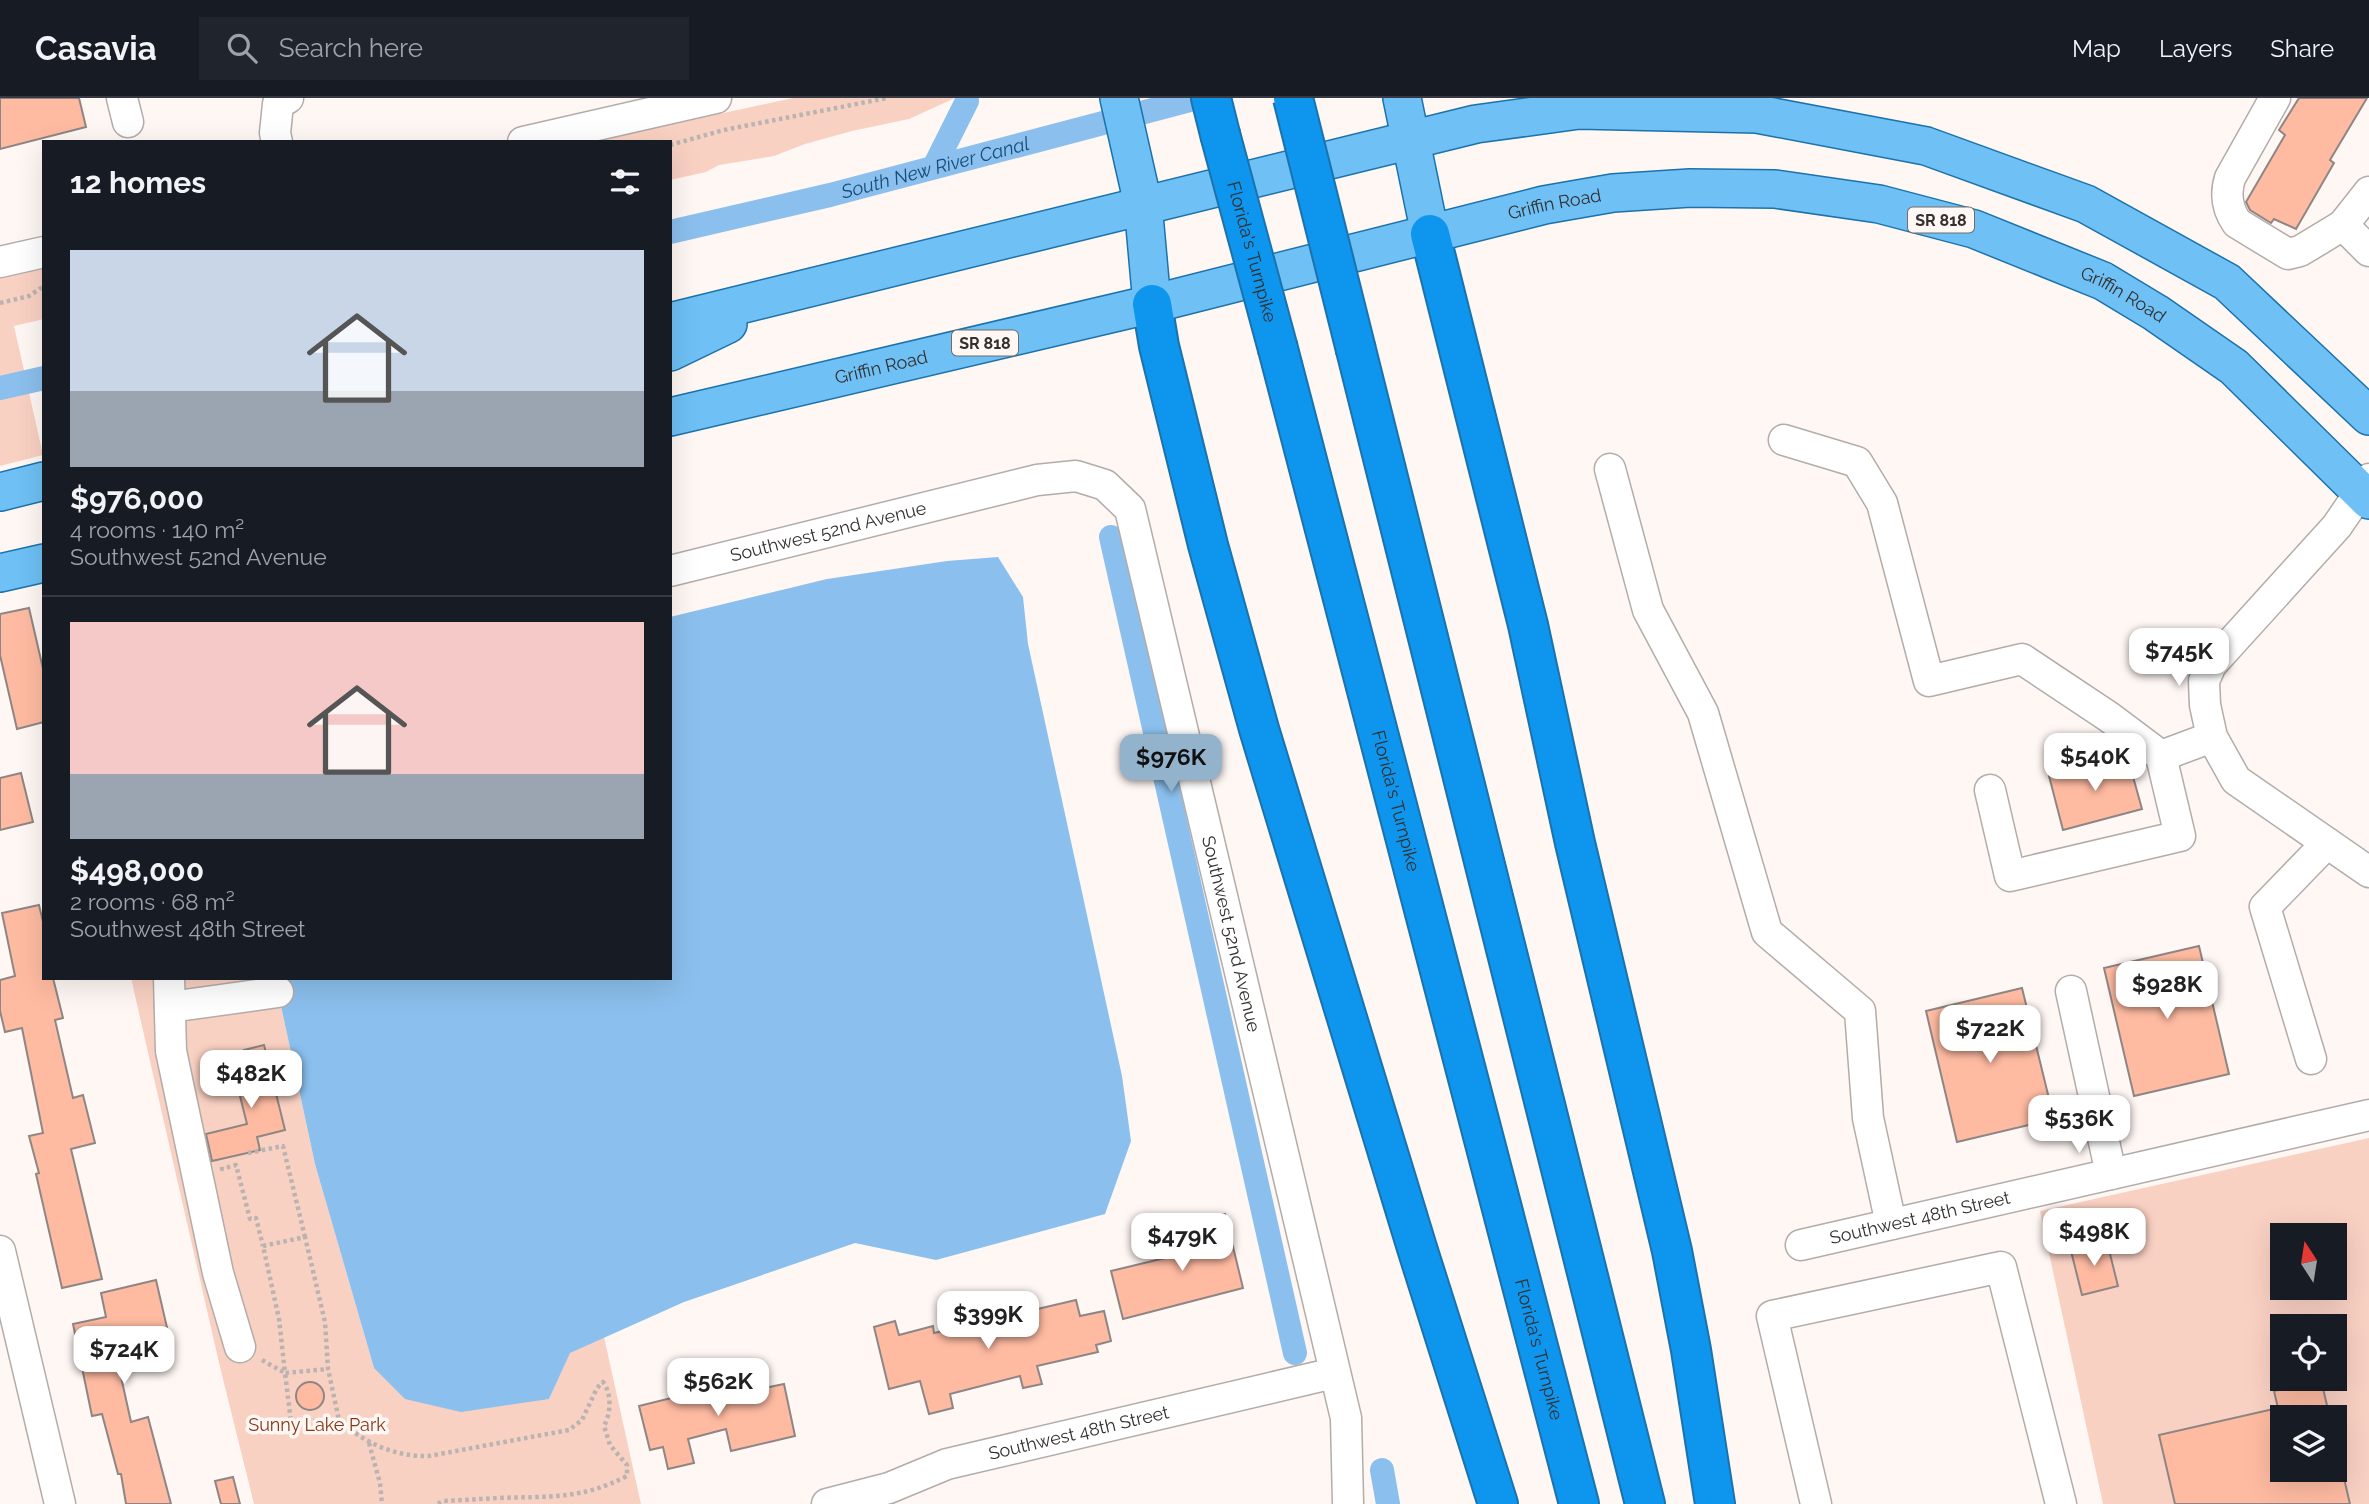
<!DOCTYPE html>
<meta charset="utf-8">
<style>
:root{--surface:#171b24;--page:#20242c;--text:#f1f3f6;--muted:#9ea1a6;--line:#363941;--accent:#93b3cc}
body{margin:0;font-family:Raleway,sans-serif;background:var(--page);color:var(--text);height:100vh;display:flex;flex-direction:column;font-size:26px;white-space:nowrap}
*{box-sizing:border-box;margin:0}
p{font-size:23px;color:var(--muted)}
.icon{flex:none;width:38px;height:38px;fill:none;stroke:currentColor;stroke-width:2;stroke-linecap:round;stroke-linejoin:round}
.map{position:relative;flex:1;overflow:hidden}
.drawer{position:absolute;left:42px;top:42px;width:630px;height:840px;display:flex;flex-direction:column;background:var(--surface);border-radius:0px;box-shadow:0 7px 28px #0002}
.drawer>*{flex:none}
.needle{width:46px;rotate:348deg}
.buttons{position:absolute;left:2270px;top:1125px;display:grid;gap:14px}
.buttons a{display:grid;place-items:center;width:77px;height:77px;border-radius:0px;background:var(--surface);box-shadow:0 7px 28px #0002;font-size:35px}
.price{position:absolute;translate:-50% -60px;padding:0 16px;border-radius:14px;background:#fff;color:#222;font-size:23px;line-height:46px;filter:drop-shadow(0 2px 4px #0008)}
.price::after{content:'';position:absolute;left:50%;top:42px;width:21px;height:16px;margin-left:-10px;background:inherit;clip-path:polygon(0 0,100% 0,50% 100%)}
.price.selected{background:var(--accent);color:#111}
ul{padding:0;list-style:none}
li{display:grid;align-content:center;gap:14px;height:371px;padding:0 28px}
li+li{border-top:2px solid var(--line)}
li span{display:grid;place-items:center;height:217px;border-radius:0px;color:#555}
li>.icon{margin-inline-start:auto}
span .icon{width:126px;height:126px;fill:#fffc;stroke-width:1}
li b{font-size:30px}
h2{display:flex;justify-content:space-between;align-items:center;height:84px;padding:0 28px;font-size:30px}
header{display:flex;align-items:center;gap:42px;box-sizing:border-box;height:98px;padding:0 35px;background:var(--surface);border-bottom:2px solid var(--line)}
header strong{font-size:33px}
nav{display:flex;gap:38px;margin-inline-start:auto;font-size:24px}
.search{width:490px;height:63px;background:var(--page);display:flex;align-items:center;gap:18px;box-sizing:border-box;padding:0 24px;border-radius:0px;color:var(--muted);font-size:26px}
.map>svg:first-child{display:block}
.green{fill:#f9d1c3;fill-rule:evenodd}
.water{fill:#8bbfed}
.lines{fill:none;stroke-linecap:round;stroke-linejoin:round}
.canal{stroke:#8bbfed;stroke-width:24}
.building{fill:#ffbba2;stroke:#8e8684;stroke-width:2}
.minor-casing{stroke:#b3aca9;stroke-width:33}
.major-casing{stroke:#1b72ac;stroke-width:40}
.highway-casing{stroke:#1b72ac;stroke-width:42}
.path{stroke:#b9b3b1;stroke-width:4.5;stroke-dasharray:3.5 3.5;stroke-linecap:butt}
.minor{stroke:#fff;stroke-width:30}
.major{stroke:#6ec0f5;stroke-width:37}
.highway{stroke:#0e96ef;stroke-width:38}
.highway-bridge-casing{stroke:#1b72ac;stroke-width:42;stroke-linecap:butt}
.highway-bridge{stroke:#0e96ef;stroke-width:38}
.labels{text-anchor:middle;stroke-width:7;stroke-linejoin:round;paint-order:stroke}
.shield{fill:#fff7f4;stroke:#706c6a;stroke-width:2}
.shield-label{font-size:16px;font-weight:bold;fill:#33302f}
.street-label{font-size:18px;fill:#33302f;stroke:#fff7f4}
.park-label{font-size:18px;fill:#853716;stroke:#fff7f4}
.water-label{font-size:19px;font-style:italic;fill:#154e7a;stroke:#fff7f4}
</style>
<header>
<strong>Casavia</strong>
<div class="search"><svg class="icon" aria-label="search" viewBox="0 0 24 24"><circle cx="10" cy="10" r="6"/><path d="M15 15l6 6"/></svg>Search here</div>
<nav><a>Map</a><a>Layers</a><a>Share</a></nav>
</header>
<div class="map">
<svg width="2369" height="1406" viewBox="0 0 2369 1406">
<rect width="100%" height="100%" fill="#fff7f4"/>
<path class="green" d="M 793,0 L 955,0 L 909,21 L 852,33 L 805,46 L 774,58 L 719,67 L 706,74 L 670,82 L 670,44 L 589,44 Z
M 44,167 L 44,221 L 14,228 L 43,357 L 0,368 L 0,177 Z
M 131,880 L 275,880 L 315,1066 L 374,1270 L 549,1301 L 569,1255 L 604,1239 L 641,1406 L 254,1406 L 220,1269 Z
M 2369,1040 L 2369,1406 L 2103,1406 L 2040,1113 ZM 2282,1138 L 2334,1138 L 2334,1190 L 2282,1190 ZM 2282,1228 L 2334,1228 L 2334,1281 L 2282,1281 ZM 2282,1320 L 2334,1320 L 2334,1372 L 2282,1372 Z"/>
<path class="water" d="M 998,459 L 1023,499 L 1028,546 L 1122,978 L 1131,1043 L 1105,1116 L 936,1162 L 855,1145 L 684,1204 L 570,1255 L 549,1301 L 461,1314 L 405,1301 L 374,1270 L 315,1066 L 275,880 L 670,880 L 670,519 L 827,481 L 947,463 Z"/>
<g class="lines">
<g class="canal">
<path d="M 934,69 L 967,3"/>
<path id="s1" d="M 670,134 L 830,97 L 1198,0"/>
<path d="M 0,290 L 44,280"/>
<path d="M 1111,439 L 1295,1255"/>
<path d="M 1382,1372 L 1388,1406"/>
</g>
</g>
<path class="building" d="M 0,0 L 79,0 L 86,29 L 0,51 Z
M 2299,0 L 2367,0 L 2330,62 L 2334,65 L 2296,131 L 2274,121 L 2271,125 L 2250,112 L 2246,104 L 2285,37 L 2279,32 Z
M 29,510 L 44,575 L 44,624 L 17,631 L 0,557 L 0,516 Z
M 2127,657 L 2142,711 L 2063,732 L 2049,678 Z
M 21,675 L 33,724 L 0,732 L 0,680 Z
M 39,807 L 44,828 L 44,880 L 53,880 L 63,920 L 55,922 L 73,1000 L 83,997 L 95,1045 L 71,1051 L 102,1181 L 62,1190 L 36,1076 L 39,1075 L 29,1038 L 43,1035 L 22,930 L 5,934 L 0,913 L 0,882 L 15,878 L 2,815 Z
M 2199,848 L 2229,976 L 2134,998 L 2104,870 Z
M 2022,890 L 2054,1021 L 1957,1044 L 1926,913 Z
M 264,947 L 285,1032 L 257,1039 L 260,1052 L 212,1063 L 206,1036 L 247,1026 L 234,974 L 248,971 L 244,952 Z
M 1225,1116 L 1243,1190 L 1123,1221 L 1111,1173 L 1194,1153 L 1187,1125 Z
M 2107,1144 L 2118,1188 L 2082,1197 L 2071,1153 Z
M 156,1182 L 168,1234 L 114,1247 L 131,1324 L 148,1319 L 171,1406 L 126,1406 L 121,1376 L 118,1376 L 102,1316 L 92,1318 L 73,1226 L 106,1219 L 101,1195 Z
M 1076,1202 L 1080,1218 L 1104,1213 L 1111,1243 L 1096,1247 L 1098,1254 L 1037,1268 L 1042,1286 L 1023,1290 L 1020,1278 L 950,1296 L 953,1310 L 929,1316 L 920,1283 L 889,1291 L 874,1229 L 895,1223 L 899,1237 L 933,1228 L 934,1235 Z
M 745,1276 L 750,1293 L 784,1286 L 795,1338 L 731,1353 L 726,1331 L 688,1341 L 694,1365 L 668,1371 L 663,1349 L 650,1352 L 639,1308 L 716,1289 L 715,1282 Z
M 2321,1282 L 2330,1320 L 2282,1320 L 2282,1372 L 2342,1372 L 2350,1406 L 2175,1406 L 2159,1337 L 2278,1310 L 2274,1293 Z
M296 1298a14 14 0 1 1 28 0a14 14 0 1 1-28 0Z
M 233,1379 L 240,1406 L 221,1406 L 215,1383 Z"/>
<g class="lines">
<g class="minor-casing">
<g id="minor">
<path d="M 122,0 L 128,24"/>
<path d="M 2275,0 L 2230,80 C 2225,96 2227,111 2237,125 L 2288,156 L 2300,153 L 2343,127"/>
<path d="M 277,44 L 275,35 L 278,6 L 288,0"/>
<path d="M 523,44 L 716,0"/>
<path d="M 2369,94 L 2343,127 L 2369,153"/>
<path d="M 0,164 L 44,154"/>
<path d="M 1784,342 L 1857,364 L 1882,405 L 1929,583 L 2022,561 L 2109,619 L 2161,658 L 2212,639"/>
<path d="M 1610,371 L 1648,512 L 1703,615 L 1767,834 L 1860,913 L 1868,1020 L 1891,1126"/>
<path d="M 2369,381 L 2337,428 L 2211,567 L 2204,583 L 2205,607 L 2212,639 L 2236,682 L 2369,774"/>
<path id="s2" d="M 670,473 L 1037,382 L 1076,378 L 1105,387 L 1130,411 L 1346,1320 L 1348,1406"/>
<path d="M 1990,692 L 2010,778 L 2180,738 L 2161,658"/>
<path d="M 169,880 L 171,953 L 218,1175 L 240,1249"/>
<path d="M 2071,893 L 2111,1076"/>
<path d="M 170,909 L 278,894"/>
<path d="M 2311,961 L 2265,809 L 2327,745"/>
<path id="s3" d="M 1801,1147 L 2369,1017"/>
<path d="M 0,1153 L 60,1406"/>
<path id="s4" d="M 827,1406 L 889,1390 L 947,1366 L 1334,1275"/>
<path d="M 1816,1406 L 1772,1218 L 2001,1169 L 2061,1406"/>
</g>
</g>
<g class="major-casing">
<g id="major">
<path d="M 1119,0 L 1143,106 L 1152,206"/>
<path d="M 1402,0 L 1430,136"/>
<path d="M 670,224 L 1476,26 L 1579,12 L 1757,16 L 1926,48 L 2086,106 L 2227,184 L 2369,318"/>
<path d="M 670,254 L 728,226"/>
<path id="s5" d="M 670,319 L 1152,206 L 1544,107 L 1613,95 L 1690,90 L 1775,91 L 1879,106 L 1974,131 L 2103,183 L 2156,215 L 2234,269 L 2369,402"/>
<path d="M 0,394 L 44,383"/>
<path d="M 0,475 L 44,465"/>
</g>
</g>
<g class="highway-casing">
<g id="highway">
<path d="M 1211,0 L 1220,36"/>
<path d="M 1430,136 L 1528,527 L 1575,745 L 1672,1153 L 1691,1252 L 1715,1406"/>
<path d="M 1152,206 L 1159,248 L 1208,447 L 1259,631 L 1417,1150 L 1498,1406"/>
<path id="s6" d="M 1278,251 L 1579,1406"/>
<path d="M 1356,252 L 1645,1406"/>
</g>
</g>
<path class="path" d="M 670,47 L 724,32 L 887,0
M 0,205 L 29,198 L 44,188
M 248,1055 L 283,1048 L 305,1139
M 222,1069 L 222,1071 L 236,1067 L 250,1121 L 256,1120 L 263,1148
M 262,1262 L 285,1275 L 291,1324 L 339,1322 L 328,1271 L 325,1224 L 305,1139 L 263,1148 L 279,1221 L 285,1275 L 328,1271
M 339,1322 C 364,1345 395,1359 429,1358 L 569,1332 L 582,1322 L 597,1290 L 603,1284 C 612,1296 611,1315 604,1328 L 610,1347 L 627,1367 L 627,1378 C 581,1402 548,1398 499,1400 C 480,1401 462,1402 444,1403 L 437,1406
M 369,1345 L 380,1385 L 382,1406"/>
<use href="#minor" class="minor"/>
<use href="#major" class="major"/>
<use href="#highway" class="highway"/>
<g class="highway-bridge-casing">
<g id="highway-bridge">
<path d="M 1293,0 L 1356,252"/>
<path id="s7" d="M 1220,36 L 1278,251"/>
</g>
</g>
<use href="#highway-bridge" class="highway-bridge"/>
</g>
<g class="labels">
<g class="shield">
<rect x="1908" y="109.5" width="66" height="25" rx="5"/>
<rect x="952" y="232.5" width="66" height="25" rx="5"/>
</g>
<g class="shield-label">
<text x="1941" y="128">SR 818</text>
<text x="985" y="251">SR 818</text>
</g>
<g class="street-label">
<text dy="6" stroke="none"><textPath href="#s5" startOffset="910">Griffin Road</textPath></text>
<text dy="6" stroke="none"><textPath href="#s7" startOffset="122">Florida's Turnpike</textPath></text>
<text dy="6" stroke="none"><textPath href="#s5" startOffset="1498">Griffin Road</textPath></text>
<text dy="6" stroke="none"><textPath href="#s5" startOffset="217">Griffin Road</textPath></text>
<text dy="6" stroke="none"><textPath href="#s2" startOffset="163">Southwest 52nd Avenue</textPath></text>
<text dy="6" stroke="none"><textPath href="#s6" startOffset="467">Florida's Turnpike</textPath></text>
<text dy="6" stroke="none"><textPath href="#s2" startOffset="919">Southwest 52nd Avenue</textPath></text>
<text dy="6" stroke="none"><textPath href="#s3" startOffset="122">Southwest 48th Street</textPath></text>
<text dy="6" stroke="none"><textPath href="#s6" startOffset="1034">Florida's Turnpike</textPath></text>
<text dy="6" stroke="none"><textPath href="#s4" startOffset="262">Southwest 48th Street</textPath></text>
</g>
<g class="park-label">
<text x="317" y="1333">Sunny Lake Park</text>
</g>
<g class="water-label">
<text dy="7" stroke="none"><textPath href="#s1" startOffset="273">South New River Canal</textPath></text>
</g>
</g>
</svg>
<div class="buttons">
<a><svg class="needle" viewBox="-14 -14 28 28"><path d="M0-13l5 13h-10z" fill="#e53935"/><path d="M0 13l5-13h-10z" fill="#9ea1a6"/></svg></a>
<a><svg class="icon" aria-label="locate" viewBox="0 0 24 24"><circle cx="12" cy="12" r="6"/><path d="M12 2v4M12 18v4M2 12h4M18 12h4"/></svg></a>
<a><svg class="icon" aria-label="layers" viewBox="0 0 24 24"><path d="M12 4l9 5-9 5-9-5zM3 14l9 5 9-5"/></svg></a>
</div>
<b class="price" style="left:2179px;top:590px">$745K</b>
<b class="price" style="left:2095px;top:695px">$540K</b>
<b class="price selected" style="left:1171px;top:696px">$976K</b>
<b class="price" style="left:2167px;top:923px">$928K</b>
<b class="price" style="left:1990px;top:967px">$722K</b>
<b class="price" style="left:251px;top:1012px">$482K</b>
<b class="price" style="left:2079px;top:1057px">$536K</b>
<b class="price" style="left:2094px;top:1170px">$498K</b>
<b class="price" style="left:1182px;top:1175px">$479K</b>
<b class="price" style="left:988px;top:1253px">$399K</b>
<b class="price" style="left:124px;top:1288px">$724K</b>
<b class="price" style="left:718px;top:1320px">$562K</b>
<section class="drawer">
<h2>12 homes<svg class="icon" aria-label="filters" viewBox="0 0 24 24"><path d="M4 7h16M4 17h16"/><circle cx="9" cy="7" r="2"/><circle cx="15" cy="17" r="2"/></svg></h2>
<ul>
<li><span style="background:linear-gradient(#c9d6e8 65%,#9aa5b1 0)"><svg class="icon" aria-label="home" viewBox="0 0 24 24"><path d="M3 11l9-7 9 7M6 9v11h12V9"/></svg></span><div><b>$976,000</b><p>4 rooms · 140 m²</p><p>Southwest 52nd Avenue</p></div></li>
<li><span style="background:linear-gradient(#f6c9c9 70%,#9aa5b1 0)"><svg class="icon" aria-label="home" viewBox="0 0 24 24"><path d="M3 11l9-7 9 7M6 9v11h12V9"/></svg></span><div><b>$498,000</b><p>2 rooms · 68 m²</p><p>Southwest 48th Street</p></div></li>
</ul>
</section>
</div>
